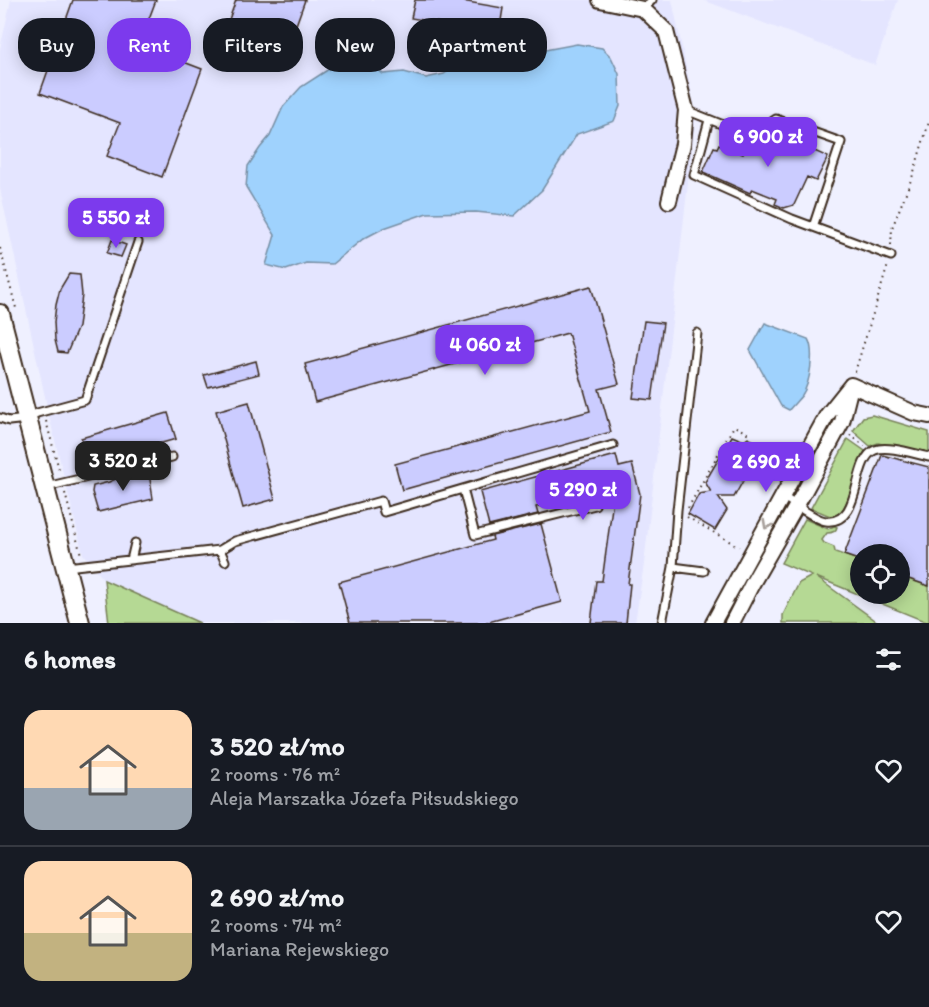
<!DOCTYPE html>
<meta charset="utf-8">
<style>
:root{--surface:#171b24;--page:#242831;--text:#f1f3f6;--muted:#9ea1a6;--line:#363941;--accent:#7c3aed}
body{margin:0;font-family:Itim,sans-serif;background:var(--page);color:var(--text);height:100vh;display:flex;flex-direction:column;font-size:22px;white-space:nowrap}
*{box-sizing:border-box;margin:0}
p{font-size:20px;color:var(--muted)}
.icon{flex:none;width:33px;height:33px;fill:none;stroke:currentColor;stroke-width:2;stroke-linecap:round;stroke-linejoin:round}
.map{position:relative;height:623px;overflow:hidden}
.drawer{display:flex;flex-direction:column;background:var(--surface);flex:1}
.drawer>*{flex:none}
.top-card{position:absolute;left:18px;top:18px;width:600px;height:54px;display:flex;gap:12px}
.tools{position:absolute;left:850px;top:544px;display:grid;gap:12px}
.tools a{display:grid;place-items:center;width:60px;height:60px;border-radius:50%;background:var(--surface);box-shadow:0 3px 15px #0003;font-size:30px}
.price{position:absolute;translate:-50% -51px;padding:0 14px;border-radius:12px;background:var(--accent);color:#fff;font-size:20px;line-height:39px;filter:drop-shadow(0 2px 3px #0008)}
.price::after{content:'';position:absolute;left:50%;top:36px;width:18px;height:14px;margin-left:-9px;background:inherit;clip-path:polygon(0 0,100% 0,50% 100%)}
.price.current{background:#222;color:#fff}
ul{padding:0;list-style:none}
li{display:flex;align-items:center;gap:18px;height:150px;padding:0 24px}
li+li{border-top:2px solid var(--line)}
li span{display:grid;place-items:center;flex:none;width:168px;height:120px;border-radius:18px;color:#555}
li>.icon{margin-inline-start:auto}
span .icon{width:72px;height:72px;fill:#fffc;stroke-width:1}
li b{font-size:26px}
h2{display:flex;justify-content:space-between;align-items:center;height:72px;padding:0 24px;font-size:26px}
.pill{padding:0 21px;border-radius:24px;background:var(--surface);box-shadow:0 3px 15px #0003;font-size:21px;line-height:54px}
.pill.current{background:var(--accent);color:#fff}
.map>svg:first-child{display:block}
.built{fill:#e4e5ff}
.green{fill:#b5d994;stroke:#788259;stroke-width:1.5}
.water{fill:#9fd2fd;stroke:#778fa4;stroke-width:1.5}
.building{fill:#cbccff;stroke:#3b2a1e;stroke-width:1.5}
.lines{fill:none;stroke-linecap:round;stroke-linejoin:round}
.lane-casing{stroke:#3b2a1e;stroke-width:11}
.street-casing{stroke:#3b2a1e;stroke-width:18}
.secondary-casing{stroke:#3b2a1e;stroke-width:22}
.path{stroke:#3b2a1e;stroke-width:2;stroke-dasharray:1.5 4.5;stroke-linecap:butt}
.lane{stroke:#fff;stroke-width:7}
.street{stroke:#fff;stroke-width:14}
.secondary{stroke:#fff;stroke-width:18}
.oneway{stroke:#a79f9a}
</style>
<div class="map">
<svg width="929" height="623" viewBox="0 0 929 623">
<rect width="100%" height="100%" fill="#eff0ff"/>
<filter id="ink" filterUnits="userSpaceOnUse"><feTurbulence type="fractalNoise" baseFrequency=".0167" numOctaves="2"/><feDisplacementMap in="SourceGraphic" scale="12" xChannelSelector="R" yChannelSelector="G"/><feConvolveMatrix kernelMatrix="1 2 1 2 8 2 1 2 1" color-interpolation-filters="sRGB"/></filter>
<g filter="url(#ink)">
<path class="built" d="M 11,0 L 672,0 L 696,114 L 644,564 L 635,623 L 200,623 L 104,580 L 83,554 L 50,420 L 0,189 L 0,49 Z
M 703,0 L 898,0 L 875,65 Z"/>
<path class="green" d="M 872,415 L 929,432 L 929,454 L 878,443 L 870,446 L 853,431 L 863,417 Z
M 848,439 L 865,451 C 857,465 850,506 839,513 C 838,514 830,516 830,516 L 811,508 Z
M 805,519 L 828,529 L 834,526 L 837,527 C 836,532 832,533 827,533 L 822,540 L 824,543 L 834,547 L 835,552 L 861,561 L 861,594 L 900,594 L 900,576 L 928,586 L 929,583 L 929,623 L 816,577 L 879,623 L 783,623 L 783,615 L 799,583 L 812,576 L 781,563 Z
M 104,580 L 200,623 L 109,623 Z"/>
<path class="water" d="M 577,44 L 602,48 L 611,57 L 619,74 L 620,106 L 614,121 L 577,134 L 542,190 L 514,216 L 476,212 L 427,213 L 384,228 L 363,239 L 332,264 L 306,263 L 286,270 L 266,265 L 275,235 L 246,187 L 248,166 L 260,148 L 270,136 L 283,107 L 301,87 L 332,67 L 362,56 L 383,74 L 404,72 L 426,78 L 444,74 L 474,53 L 493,45 L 511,45 L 545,50 Z
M 765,323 L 808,339 C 815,351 810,384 802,395 C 798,400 793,405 789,410 L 781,406 L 750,350 Z"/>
<path class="building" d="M 73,0 L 156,0 L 139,45 L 202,69 L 162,177 L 107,156 L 120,123 L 40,93 Z
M 236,0 L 305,0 L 283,61 L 222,39 Z
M 415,0 L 456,0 L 503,8 L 499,33 L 411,18 Z
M 777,134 L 828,157 L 816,181 L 807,177 L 794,205 L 784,208 L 775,204 L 777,199 L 752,189 L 750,193 L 703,172 L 714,147 L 717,148 L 719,144 L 743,154 L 749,141 L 753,141 L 770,148 Z
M 112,240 L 126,245 L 121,257 L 107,253 Z
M 69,274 L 80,275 L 82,295 L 78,327 L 67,353 L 58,352 L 55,340 L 54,322 L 56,305 L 60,289 Z
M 591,286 L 619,384 L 599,389 L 611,432 L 402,490 L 395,464 L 590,411 L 568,333 L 315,402 L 305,364 Z
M 644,321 L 663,323 L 652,400 L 633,398 Z
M 256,361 L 259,374 L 208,387 L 204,375 Z
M 249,402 L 275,499 L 243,508 L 216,411 Z
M 168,413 L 176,439 L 88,464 L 81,438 Z
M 732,436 L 744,441 L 748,438 L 763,445 L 734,497 L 718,497 L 727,510 L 715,530 L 688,514 L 699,494 L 711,492 L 705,482 Z
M 616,455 L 619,467 L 632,464 L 640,494 L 628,584 L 630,584 L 626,623 L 591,623 L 596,581 L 602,581 L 615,485 L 536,507 L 538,514 L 489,526 L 480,492 Z
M 882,455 L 929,467 L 929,586 L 900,576 L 900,555 L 861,555 L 861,561 L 844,555 Z
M 149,473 L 153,499 L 98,512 L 92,492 L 93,486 L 109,482 L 122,476 L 132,476 Z
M 541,524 L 562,602 L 485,623 L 350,623 L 339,582 L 493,540 L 492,536 Z"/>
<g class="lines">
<g class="lane-casing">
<path id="lane" d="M 643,9 L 652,0
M 686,110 L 751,136 L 776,119 L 841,142 L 813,227
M 709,120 L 694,175 L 792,219 L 891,256
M 0,418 L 9,421 L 27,419 L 37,413 L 85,400 L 138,242
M 46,487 L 172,457
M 463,489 L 475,535 L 595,505
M 782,496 C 792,502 815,520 826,521 C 863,525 851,460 875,450 C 888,445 914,454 929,457
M 220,550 L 225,561
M 131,560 L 135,543
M 66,567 L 220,550 L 235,541 L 381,501 L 384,512 L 613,445
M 673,567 L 704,571
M 662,623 L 673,567 L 677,510 L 697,333"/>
</g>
<g class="street-casing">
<path id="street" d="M 600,0 L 643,9 L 666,31 L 686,110 L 683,144 L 669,201
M 851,385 L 914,413 L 929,416
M 713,623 L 827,415 L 851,385
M 732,623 L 752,584 L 797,505 L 842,422 L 850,390"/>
</g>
<g class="secondary-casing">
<path id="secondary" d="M 0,314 L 80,623"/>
</g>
<path class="path" d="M 891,245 L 892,228 L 913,175 L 929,122
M 0,248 L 16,308
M 855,372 L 888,265
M 46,421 L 60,473
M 850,435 L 865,446
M 65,493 L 81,555
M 688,508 L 734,426 L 749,434
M 687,517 L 739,547"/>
<use href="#lane" class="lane"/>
<use href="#street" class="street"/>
<use href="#secondary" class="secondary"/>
</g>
<defs><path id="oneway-chevron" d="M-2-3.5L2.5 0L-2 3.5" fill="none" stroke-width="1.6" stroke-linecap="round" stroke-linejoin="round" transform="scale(1.5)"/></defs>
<use class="oneway" href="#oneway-chevron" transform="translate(767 525) rotate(118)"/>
</g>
</svg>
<div class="tools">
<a><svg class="icon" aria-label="locate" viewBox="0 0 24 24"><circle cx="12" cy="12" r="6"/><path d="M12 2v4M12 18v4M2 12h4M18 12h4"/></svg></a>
</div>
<b class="price" style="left:768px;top:168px">6 900 zł</b>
<b class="price" style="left:116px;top:249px">5 550 zł</b>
<b class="price" style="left:485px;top:376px">4 060 zł</b>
<b class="price current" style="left:123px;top:492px">3 520 zł</b>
<b class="price" style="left:766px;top:493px">2 690 zł</b>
<b class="price" style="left:583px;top:521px">5 290 zł</b>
<div class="top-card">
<a class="pill">Buy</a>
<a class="pill current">Rent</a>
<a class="pill">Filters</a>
<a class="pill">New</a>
<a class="pill">Apartment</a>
</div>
</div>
<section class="drawer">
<h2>6 homes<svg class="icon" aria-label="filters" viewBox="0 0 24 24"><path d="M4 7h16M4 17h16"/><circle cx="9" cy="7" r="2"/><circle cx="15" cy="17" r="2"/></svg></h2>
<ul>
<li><span style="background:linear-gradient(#ffd9b3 65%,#9aa5b1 0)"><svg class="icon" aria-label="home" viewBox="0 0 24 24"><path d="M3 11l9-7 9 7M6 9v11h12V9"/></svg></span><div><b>3 520 zł/mo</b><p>2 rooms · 76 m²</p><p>Aleja Marszałka Józefa Piłsudskiego</p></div><svg class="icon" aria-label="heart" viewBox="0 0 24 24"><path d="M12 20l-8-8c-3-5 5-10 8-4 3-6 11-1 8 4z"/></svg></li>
<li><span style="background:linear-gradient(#ffd9b3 60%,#c2b280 0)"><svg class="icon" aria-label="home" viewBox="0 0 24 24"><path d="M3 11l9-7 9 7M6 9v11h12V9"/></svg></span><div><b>2 690 zł/mo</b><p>2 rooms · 74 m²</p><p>Mariana Rejewskiego</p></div><svg class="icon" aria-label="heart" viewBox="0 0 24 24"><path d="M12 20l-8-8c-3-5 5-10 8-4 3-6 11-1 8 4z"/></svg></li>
</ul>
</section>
